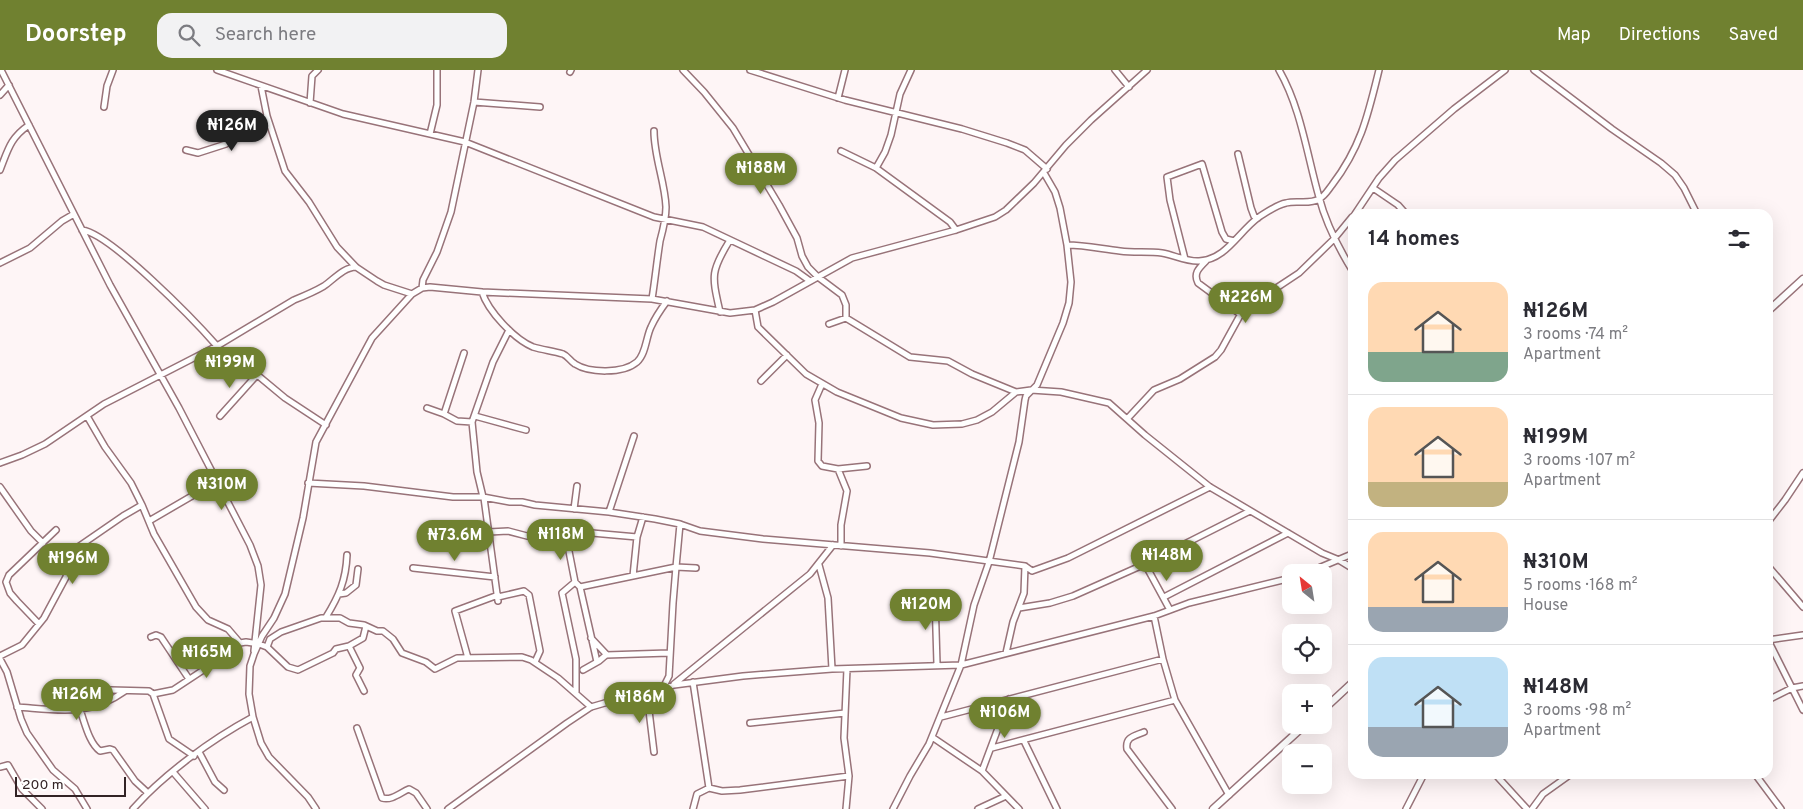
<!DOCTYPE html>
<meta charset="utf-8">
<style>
:root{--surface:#fff;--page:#f2f2f3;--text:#2b2b33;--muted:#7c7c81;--line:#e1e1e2;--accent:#708130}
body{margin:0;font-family:Overpass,sans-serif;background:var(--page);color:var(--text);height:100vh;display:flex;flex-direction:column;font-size:19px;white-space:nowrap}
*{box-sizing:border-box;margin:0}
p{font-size:16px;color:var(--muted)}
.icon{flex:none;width:28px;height:28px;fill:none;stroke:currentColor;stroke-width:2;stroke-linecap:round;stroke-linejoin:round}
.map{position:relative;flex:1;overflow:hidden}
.panel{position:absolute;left:1348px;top:139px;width:425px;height:570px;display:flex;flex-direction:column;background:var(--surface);border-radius:15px;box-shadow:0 5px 20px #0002}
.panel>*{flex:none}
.needle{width:32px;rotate:330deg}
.buttons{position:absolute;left:1282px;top:494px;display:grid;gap:10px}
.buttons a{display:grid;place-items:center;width:50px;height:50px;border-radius:10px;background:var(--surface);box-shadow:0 5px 20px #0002;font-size:25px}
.scale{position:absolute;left:15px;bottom:12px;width:111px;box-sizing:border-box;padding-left:5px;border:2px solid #322325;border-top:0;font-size:14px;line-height:18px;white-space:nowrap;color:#322325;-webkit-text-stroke:4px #fff;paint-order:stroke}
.price{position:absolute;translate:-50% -42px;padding:0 11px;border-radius:18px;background:var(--accent);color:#fff;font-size:16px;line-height:32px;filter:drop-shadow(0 1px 2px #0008)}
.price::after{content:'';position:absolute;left:50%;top:30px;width:15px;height:11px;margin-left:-8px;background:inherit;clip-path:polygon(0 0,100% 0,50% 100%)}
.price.on{background:#222;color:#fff}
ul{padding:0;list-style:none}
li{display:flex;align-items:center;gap:15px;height:125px;padding:0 20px}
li+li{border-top:1px solid var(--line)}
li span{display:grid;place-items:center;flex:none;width:140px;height:100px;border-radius:15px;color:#555}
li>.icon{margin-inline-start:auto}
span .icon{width:60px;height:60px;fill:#fffc;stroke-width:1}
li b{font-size:21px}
h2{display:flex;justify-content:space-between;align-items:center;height:60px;padding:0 20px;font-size:21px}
header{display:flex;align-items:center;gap:30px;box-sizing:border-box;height:70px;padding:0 25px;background:var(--accent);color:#fff}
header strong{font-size:24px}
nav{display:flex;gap:28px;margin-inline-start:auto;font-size:18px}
.search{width:350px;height:45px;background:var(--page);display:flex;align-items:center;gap:12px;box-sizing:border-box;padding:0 18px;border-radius:15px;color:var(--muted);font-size:19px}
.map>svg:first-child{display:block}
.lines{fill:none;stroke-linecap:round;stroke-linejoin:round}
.minor-casing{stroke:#987379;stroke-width:8}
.major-casing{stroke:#987379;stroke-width:9}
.minor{stroke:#fff;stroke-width:5}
.major{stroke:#fff;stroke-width:6}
</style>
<header>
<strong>Doorstep</strong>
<div class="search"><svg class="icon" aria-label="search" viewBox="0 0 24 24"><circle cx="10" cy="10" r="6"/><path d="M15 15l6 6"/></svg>Search here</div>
<nav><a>Map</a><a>Directions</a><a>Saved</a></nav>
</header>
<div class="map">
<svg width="1803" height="739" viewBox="0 0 1803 739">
<rect width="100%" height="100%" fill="#fef5f6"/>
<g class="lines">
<g class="minor-casing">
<path id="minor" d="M 1,0 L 110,215 L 179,338 L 250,475 L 258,496 L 261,515 L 254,581
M 217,0 L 343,44 L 465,72 L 654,147 L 703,157 L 796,201 L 810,211
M 683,0 L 704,22 L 733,58 L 779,135 L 797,168 L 802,186 L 808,197 L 818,207 L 842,225 L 846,235 L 846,248
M 750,0 L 845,30 L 962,59 L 1007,73 L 1025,80 L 1047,99
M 1115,0 L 1129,17
M 1279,0 C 1301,38 1307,85 1319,127 C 1326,154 1338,177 1352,200
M 1534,0 L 1612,59 L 1661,93 L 1675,105 L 1684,118 L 1697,144
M 570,2 L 571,0
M 261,16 L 267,46 L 285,101 L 309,132 L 337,177 L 356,197 L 377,211 L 384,215 L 412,224
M 0,25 L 9,15
M 838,28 L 845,0
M 474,32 L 540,37
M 310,33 L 312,6 L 318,0
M 104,37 L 107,16 L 113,0
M 430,64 L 437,35 L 437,0
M 186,80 L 198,83 L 226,74 L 267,46
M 841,81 L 876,98 L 950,152 L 956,160
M 1238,84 L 1251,138 L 1254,146 L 1258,148
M 876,98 L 885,82 L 891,65 L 900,24 L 911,0
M 0,100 C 8,80 10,68 29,55
M 1373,118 L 1398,135 L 1406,144
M 1355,144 L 1379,108 L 1395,90 L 1454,39 L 1505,0
M 82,160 C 110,163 196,252 217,276 L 294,230 C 304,226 314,222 324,216 C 333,210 344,197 356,197
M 1067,175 C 1085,175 1102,179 1120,181 C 1134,183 1148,181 1162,183 C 1174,185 1187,192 1199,191 C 1226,190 1239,161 1259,147 C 1267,142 1276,135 1286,133 C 1297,130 1309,135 1319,129 C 1325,126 1328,120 1332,115 C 1361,77 1368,45 1379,0
M 1185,189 L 1170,130 L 1167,107 L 1202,94 L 1222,162 L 1226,169 L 1234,171
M 1207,190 C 1199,198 1193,203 1198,213 L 1240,244
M 0,193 L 30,178 L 62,151 L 74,144
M 422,218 L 423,210 L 437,182 L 451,142 L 474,32 L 478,0
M 482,222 C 488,241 514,269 533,277 C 543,280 553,281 563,284 C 568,286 570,291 575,294 C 589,303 623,304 637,292 C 646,284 646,267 651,257 C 655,248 661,239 667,231
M 652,229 C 655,210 657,190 660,171 C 663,160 666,149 666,137 C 665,112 654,87 654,61
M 755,240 L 758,257 L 806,304 L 837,322 L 901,348 L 933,355 L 962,354 L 977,350 L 992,342 L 1016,322 L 1031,320 L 1061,322 L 1109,333 L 1145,365 L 1210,417 L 1322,483 L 1339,490 L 1352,498
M 720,242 C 712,206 710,202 730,170
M 829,254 L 846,248 L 910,287 L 948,291 L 972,304 L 1016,322
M 761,311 L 787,285
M 822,314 L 815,330 L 819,353 L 818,391 L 822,396 L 838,399 L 847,421 L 841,455 L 841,476
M 427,338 L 444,344 L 457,351 L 472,352
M 444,344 L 464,283
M 87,346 L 105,377 L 131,413 L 142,435 L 154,464 L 196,537 L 208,550 L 228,559 L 240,573
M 220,346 L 256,306
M 475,346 L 526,360
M 1127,349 L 1154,320 L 1180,309 L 1215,287 L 1221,280 L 1243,240 L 1299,203 L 1334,169 L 1352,147
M 0,393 L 22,385 L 45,374 L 104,334 L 217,276 L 238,289 L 285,328 L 326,355
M 838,399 L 867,396
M 308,413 L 364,416 L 453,427 L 483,427 L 510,432 L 522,432 L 535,435 L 609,442 L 655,449 L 680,454 L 700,461 L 763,469 L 930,483 L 1025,496 L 1032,501 L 1068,488 L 1210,417
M 0,417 L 31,461 L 43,473
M 483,427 L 477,402 L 472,352 L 493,292 L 509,260
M 484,428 L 498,531
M 574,439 L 577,416
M 609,442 L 634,366
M 149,451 L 216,412
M 1768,452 L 1785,430 L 1803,403
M 680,454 L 676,497 L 696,498
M 489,462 L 508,461 L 527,466 L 566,466 L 592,463 L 637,467
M 566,466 L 575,512
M 1145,494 L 1170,540
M 819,495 L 828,528 L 832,599
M 1768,496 L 1803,537
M 413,498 L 495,507
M 1309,502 L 1352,484
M 633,506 L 637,467 L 643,447
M 580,517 L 676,497 L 673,533 L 669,606 L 663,618
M 339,524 L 346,523 L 356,515 L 358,499
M 498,527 L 524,521 L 529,525 L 540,581 L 535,592
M 935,527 L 937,594
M 1164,527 L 1288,463
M 1019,538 L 1050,533 L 1073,526 L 1145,494 L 1250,441
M 1154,546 L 1163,589 L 1175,630 L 1229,725
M 326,547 C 339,526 346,510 347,485
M 39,554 L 17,531 L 10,523 L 6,512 L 9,505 L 56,460
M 151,567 L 156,565 L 161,567 L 189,609
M 591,568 L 607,585
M 1768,570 L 1803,640
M 1768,570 L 1803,565
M 349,576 L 360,598 L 356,605 L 364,621
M 267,577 L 270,569 L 281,562 L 321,548 L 340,548 L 349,553 L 364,555 L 377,561 L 383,561 L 393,569 L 402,583 L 426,592 L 435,599 L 457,588 L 522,587 L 531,590 L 558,608 L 591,637
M 1006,583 L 1013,552 L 1024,523 L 1025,496
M 0,586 L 22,575 L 44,548 L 66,507 L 70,488 L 78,477 L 123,446 L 142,435
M 468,588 L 455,541 L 498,525
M 0,589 L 7,602 L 21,649 L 27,663 L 53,700 L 75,719 L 87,739
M 583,600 L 599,591 L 606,585 L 669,583
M 693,612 L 709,718 L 722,721 L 740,720 L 849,706
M 674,614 L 810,504 L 833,475
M 111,620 L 149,621 L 153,624 L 169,669 L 194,686
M 576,623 L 576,589 L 562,523 L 575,512 L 580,517 L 597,592
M 153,624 L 173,620 L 217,591 L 240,573 L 246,572 L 259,574 L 267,577 L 288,597 L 298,600 L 333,583 L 336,579 L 349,576 L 363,568 L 366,556
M 647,624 L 654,682
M 1768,630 L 1792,618 L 1803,616
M 17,637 C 58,640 89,647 125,621
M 80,640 C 85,653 89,673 100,681 L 110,679 L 113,680 L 135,711 L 148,723
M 941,647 L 1163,589
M 750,653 L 845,643
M 357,658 L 382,728 C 392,731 401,722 409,719 L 416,723 L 427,739
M 1144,662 C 1134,666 1125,667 1127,679 L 1172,739
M 932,667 L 982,701 L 1019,739
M 1024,671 L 1057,739
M 992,678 L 1175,630
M 199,682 L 215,712 L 224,720
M 0,697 L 8,695 L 22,719 L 42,739
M 982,701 L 1009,629
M 173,702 L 205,739
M 1495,704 L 1527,739
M 1755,704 L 1781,739
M 133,739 C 164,704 212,669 253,647
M 316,739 L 308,727 L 269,687 L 261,673 L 253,647 L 249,624 L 250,596 L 254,584 L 262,566 L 274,548 L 285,524 L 303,448 L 316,372 L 372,268 L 412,224 L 422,218 L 430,217 L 482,222 L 652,229 L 730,243 L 755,240 L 773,232 L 852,188 L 956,160 L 995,147 L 1006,140 L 1034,113 L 1066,75 L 1091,50 L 1147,0
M 448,739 L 567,653 L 591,637 L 615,630 L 647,624 L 674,615 L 743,606 L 832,599 L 961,595 L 1154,546 L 1189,533 L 1291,508
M 693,739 L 697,724 L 709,718
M 846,739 L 849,706 L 844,668 L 847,599
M 893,739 L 910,706 L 929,674 L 961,595 L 974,535 L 989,492 L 1019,372 L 1025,330 L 1026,326 L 1037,315 L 1063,253 L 1069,233 L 1071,212 L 1067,175 L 1060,138 L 1055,122 L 1044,103
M 978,739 L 1006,726
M 1406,739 L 1424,704
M 1532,739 L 1543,724 L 1571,704"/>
</g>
<g class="major-casing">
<path id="major" d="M 1768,241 L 1803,209
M 1324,639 L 1352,613
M 1213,739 L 1305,655"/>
</g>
<use href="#minor" class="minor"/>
<use href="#major" class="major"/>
</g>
</svg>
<div class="buttons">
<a><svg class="needle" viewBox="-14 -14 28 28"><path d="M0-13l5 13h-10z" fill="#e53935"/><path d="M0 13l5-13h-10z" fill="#7c7c81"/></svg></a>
<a><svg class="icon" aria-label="locate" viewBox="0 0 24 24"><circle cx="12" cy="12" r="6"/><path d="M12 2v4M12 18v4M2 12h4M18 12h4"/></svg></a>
<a>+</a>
<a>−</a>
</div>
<div class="scale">200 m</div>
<b class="price on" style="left:232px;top:82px">₦126M</b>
<b class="price" style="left:761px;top:125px">₦188M</b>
<b class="price" style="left:1246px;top:254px">₦226M</b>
<b class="price" style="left:230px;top:319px">₦199M</b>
<b class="price" style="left:222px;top:441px">₦310M</b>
<b class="price" style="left:561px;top:491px">₦118M</b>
<b class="price" style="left:455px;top:492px">₦73.6M</b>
<b class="price" style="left:1167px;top:512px">₦148M</b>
<b class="price" style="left:73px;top:515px">₦196M</b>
<b class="price" style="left:926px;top:561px">₦120M</b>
<b class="price" style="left:207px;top:609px">₦165M</b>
<b class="price" style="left:77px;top:651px">₦126M</b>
<b class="price" style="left:640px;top:654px">₦186M</b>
<b class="price" style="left:1005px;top:669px">₦106M</b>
<section class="panel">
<h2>14 homes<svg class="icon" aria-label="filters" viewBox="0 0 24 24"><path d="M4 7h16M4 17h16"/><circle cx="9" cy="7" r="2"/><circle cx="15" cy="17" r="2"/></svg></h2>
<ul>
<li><span style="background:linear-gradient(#ffd9b3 70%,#7fa58c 0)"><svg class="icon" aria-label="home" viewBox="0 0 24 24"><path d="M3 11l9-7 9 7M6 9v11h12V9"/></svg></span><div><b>₦126M</b><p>3 rooms · 74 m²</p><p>Apartment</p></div></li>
<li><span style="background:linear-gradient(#ffd9b3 75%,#c2b280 0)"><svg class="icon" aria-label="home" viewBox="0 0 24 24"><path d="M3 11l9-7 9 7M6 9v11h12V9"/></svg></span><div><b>₦199M</b><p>3 rooms · 107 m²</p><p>Apartment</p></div></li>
<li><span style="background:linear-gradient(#ffd9b3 75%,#9aa5b1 0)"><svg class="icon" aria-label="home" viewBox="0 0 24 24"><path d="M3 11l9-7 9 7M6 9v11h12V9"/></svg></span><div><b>₦310M</b><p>5 rooms · 168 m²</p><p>House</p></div></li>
<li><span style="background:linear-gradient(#bfe0f5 70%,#9aa5b1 0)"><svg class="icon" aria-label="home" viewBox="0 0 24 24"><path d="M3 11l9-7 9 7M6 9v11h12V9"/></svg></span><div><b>₦148M</b><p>3 rooms · 98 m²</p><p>Apartment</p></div></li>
</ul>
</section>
</div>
